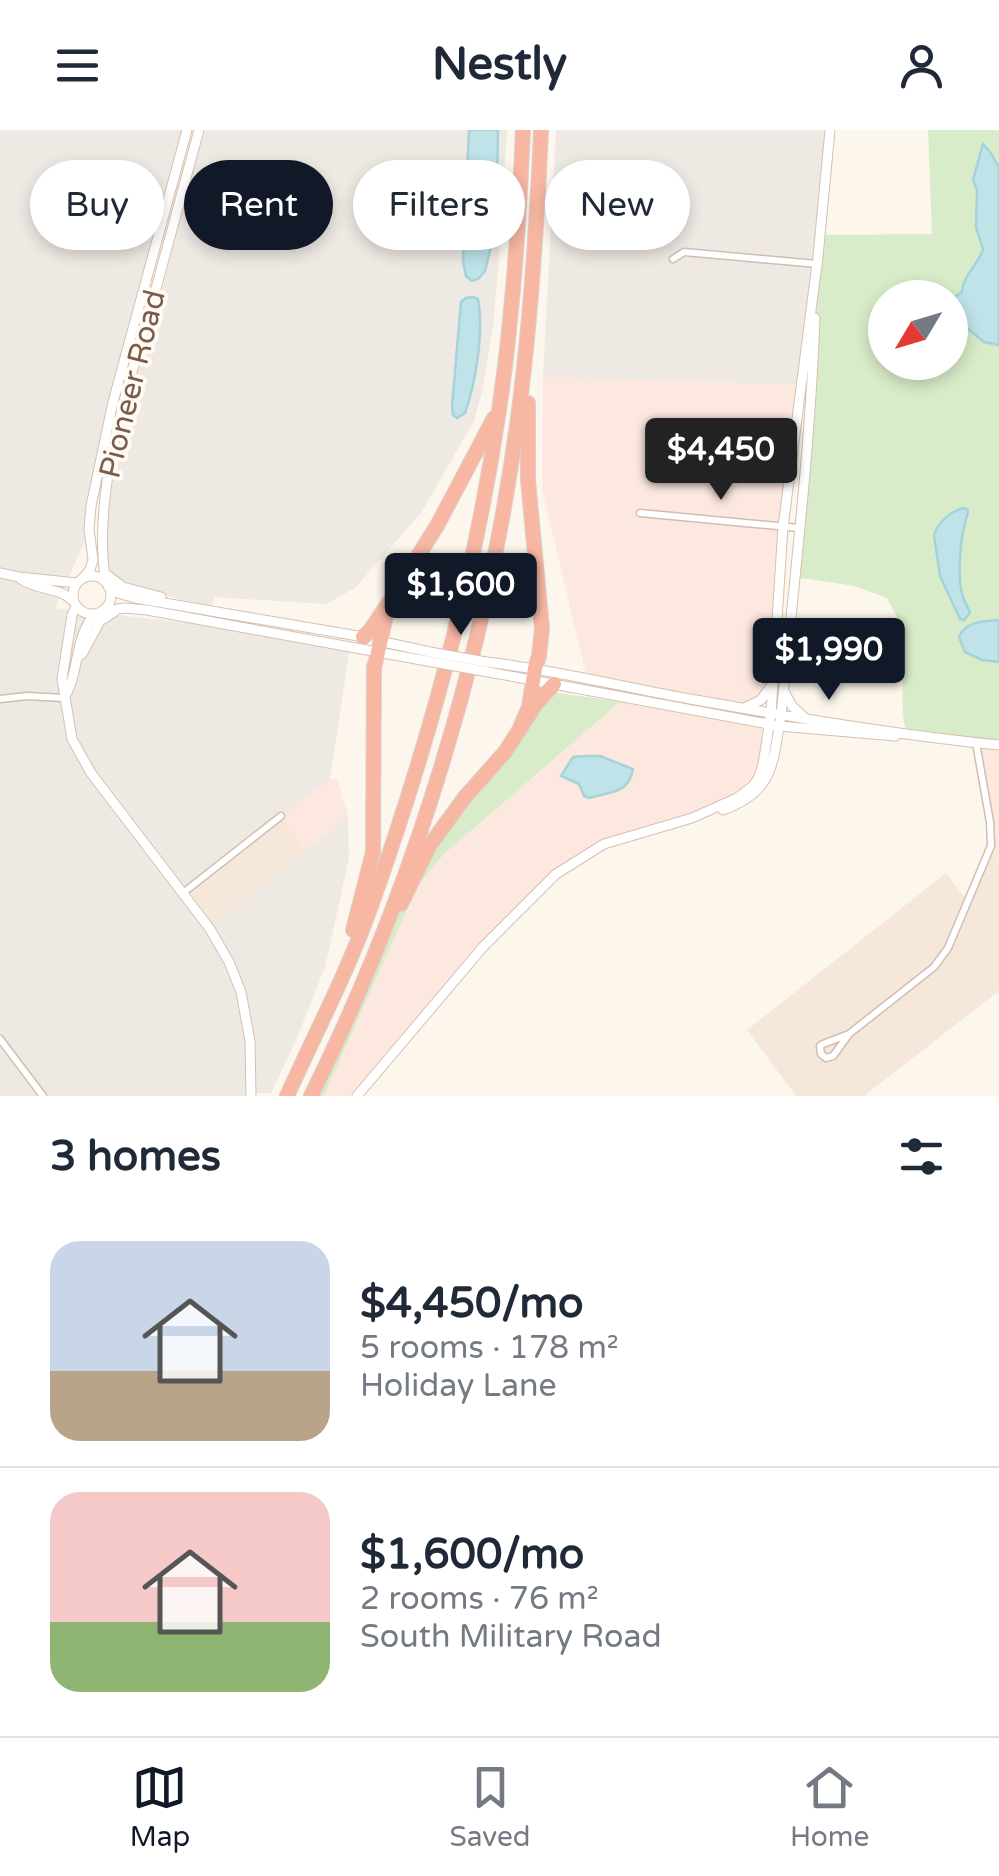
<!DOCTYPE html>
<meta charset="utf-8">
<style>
:root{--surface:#fff;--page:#f6f6f7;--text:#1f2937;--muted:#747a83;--line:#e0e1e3;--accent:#111827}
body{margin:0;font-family:"Varela Round",sans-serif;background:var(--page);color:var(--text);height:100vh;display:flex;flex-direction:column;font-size:38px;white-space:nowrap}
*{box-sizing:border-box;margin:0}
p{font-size:32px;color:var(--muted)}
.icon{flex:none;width:55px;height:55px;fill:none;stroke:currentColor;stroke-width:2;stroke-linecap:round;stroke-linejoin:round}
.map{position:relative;height:966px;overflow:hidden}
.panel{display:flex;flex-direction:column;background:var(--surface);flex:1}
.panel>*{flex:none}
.hud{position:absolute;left:30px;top:30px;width:940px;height:90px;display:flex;gap:20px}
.needle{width:65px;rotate:232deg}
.controls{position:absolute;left:868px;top:150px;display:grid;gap:20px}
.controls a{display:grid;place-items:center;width:100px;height:100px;border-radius:50%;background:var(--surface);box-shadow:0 5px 15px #0003;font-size:50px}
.price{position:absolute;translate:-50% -85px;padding:0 22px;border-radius:10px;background:var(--accent);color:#fff;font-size:32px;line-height:65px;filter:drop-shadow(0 2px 5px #0008)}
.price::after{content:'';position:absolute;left:50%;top:60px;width:30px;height:22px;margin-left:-15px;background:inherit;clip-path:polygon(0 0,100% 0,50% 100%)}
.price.selected{background:#222;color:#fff}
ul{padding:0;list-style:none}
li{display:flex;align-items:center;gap:30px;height:250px;padding:0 50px}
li+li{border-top:2px solid var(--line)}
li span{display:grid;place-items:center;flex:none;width:280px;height:200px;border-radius:30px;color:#555}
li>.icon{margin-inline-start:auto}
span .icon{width:120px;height:120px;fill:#fffc;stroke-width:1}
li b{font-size:42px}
h2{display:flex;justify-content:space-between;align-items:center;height:120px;padding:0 50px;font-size:42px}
.tag{padding:0 35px;border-radius:45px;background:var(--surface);box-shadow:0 5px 15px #0003;font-size:35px;line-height:90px}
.tag.selected{background:var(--accent);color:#fff}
header{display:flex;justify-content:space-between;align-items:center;height:130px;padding:0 50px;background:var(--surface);font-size:45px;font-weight:700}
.tabs{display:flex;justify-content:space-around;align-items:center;height:140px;border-top:2px solid var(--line);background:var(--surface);font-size:28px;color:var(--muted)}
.tabs a{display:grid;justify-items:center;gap:5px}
.tabs .selected{color:var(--accent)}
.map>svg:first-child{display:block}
.residential{fill:#f5e8da}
.commercial{fill:#fde8e0}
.industrial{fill:#efe9e4}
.green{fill:#d8ecc9;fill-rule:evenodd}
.water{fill:#bfe3e8;stroke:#a5d3da;stroke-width:2.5}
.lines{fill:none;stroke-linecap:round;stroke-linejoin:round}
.minor-casing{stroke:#d1beb0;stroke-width:9}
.secondary-casing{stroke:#d6c0b0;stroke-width:11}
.motorway-casing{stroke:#dad1cd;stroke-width:16}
.minor{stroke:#fff;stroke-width:6}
.secondary{stroke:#fff;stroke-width:9}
.motorway{stroke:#f7b7a3;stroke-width:14}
.secondary-bridge-casing{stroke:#d6c0b0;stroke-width:11;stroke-linecap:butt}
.secondary-bridge{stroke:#fff;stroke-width:9}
.labels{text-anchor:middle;stroke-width:8;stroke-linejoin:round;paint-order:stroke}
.street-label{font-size:30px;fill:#7a5c4d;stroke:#fffaf3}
</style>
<header><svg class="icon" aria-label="menu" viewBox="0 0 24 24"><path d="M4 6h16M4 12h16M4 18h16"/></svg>Nestly<svg class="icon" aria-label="person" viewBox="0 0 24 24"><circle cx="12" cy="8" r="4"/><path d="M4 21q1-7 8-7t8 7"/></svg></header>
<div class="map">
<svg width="999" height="966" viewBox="0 0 999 966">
<rect width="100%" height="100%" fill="#fdf6ec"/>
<path class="residential" d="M 281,686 L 306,720 L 212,796 L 183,763 Z
M 992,724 L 999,733 L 999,861 L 864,966 L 796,966 L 747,900 L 946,743 L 966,769 L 971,771 Z"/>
<path class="commercial" d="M 543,247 L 801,255 L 772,553 L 752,576 L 587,548 L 542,360 Z
M 625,568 L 770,595 L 760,643 L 737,668 L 604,714 L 556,744 L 530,769 L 357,966 L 324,966 L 418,755 L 445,723 Z
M 976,613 L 999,615 L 999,733 L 990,721 L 991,716 Z
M 330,649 L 337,649 L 348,686 L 306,720 L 281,686 Z"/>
<path class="industrial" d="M 0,0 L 184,0 L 120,230 L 87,406 L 55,478 L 251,500 L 350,517 L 330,649 L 183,763 L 213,795 L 348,686 L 349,728 L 325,837 L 297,908 L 271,963 L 252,963 L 251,966 L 0,966 Z
M 205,0 L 507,0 L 499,130 L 493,197 L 483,258 L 474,291 L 421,383 L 355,458 L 326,474 L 214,467 L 212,477 L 133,458 L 118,452 L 108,440 L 106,391 L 118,319 L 140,231 L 148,212 L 153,185 L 162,161 L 178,91 Z
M 556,0 L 830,0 L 801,255 L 543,247 Z"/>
<path class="green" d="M 928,0 L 999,0 L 999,615 L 907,605 C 896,568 910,527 898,490 C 895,483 891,475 887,468 L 855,456 L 794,447 L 813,252 L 820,105 L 932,104 ZM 885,168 L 950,168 L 950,232 L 885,232 Z
M 559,563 L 620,572 L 445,723 L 418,755 L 324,966 L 316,966 C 352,885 386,798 431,722 C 454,684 487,657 514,622 C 521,613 548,566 552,564 C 554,563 557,563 559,563 Z"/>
<path class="water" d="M 469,0 L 498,0 L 497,57 L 490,121 L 485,141 L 478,149 L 472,151 L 466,146 L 463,131 Z
M 983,14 L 990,22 L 999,37 L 999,215 L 984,212 L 950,184 L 950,170 L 962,162 C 963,144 978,136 983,119 L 976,97 L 977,60 L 973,50 Z
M 473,167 L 478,169 C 484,201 476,252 465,283 L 457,288 L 453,285 L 452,276 L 461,172 L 466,168 Z
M 963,378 L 967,379 L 968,382 C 961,403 956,445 963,467 C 965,473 968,477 970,483 L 964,490 L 960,489 L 940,446 L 934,405 C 938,392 950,382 963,378 Z
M 999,490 L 999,532 L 982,530 L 965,522 L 959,507 C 965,491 984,491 999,490 Z
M 587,626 L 600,626 L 633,639 C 629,664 609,662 589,668 L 584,666 L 579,654 L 561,646 L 573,627 Z"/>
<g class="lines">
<g class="minor-casing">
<path id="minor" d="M 673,129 L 684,122 L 817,134
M 640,383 L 799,398
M 0,569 L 27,566 L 64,568
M 183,763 L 281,686
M 849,904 L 823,914 L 820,916 L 821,924 L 826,928 L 833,926 L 849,904 L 934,837 L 948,818 L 991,716 L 990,692 L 976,613
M 0,909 L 43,966"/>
</g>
<g class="secondary-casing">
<path id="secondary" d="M 817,137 L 830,0
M 0,443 L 19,447 L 77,453
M 107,445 L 123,457 L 161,467
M73 465a19 19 0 1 1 38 0a19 19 0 1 1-38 0Z
M 21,449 C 38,461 59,456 74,472
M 82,449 L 90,440 L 93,430 L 89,399 L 91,376 L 113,272 L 187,0
M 106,453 C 91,368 127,258 151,177 C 167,118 183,59 199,0
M 108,456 L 118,463 L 135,468 L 364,507
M 76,476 L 72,485 L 62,549 L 72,609 L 91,643 L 210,799 L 229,832 L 241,862 L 250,911 L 251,966
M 101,482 L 124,478 L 147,480 L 427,531
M 379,511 L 430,522
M 82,524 L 100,491 L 114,482
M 486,532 C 557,540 626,558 696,570 C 797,588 898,605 999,615
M 483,541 L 779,596 L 895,606
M 784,561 L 792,576 L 805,588
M 64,568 C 80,542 74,507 95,484
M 746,577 L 761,570 L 771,556
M 723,680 C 775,661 772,634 781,586 C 794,453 810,321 815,188
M 357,966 L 483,817 L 556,744 L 604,714 L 692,688 L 737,668 L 752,657 L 758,649 L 763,635 L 771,583 L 783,397 L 817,134"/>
</g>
<g class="motorway-casing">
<path id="motorway" d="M 363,507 L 369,502 L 390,471 L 438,394 L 494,288
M 520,598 L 529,577 L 535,538 L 539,526 L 542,498 L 528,350 L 528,273
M 401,774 L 430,715 L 465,667 L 505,622 L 536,574 L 554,554
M 353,800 L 373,722 L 374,537 C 381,515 383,493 390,471
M 287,966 C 315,904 347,843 370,779 C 428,617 474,450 499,280 C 513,187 519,93 523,0
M 311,966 C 415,756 489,513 519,280 C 531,187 537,94 541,0"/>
</g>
<use href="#minor" class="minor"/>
<use href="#secondary" class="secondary"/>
<use href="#motorway" class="motorway"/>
<g class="secondary-bridge-casing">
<path id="secondary-bridge" d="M 430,522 L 486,532
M 427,531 L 483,541"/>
</g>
<use href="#secondary-bridge" class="secondary-bridge"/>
</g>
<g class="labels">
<g class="street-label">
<text transform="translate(132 254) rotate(-76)" y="10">Pioneer Road</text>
</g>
</g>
</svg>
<div class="controls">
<a><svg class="needle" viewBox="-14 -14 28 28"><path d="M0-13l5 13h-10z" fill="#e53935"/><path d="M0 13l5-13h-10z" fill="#747a83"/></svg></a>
</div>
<b class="price selected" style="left:721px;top:373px">$4,450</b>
<b class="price" style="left:461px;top:508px">$1,600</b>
<b class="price" style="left:829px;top:573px">$1,990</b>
<div class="hud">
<a class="tag">Buy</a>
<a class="tag selected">Rent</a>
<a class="tag">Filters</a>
<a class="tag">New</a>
</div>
</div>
<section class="panel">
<h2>3 homes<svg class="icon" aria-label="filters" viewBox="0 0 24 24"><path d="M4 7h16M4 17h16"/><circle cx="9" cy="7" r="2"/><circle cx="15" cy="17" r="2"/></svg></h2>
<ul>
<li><span style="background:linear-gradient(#c9d6e8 65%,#b9a48a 0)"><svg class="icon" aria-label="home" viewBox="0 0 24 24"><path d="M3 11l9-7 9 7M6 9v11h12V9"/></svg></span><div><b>$4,450/mo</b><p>5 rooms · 178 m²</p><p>Holiday Lane</p></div></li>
<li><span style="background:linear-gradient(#f6c9c9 65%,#8fb573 0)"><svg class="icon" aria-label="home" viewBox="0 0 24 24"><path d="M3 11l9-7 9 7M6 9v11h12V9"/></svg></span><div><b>$1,600/mo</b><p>2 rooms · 76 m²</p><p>South Military Road</p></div></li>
</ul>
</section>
<nav class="tabs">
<a class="selected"><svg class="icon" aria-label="map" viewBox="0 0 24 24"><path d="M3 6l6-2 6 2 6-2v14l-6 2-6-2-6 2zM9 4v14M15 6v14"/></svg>Map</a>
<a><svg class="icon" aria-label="saved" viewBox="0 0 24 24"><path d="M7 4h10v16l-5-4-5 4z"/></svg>Saved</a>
<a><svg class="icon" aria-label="home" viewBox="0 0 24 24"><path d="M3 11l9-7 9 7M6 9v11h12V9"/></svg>Home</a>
</nav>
